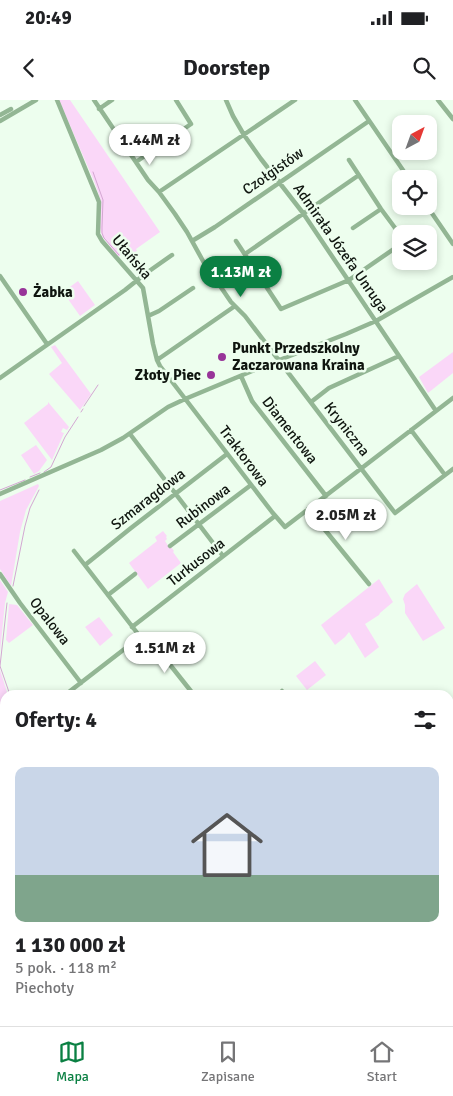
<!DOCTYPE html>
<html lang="pl">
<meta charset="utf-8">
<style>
:root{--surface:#fff;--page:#f2f2f2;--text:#202124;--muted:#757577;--line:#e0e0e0;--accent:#0b8043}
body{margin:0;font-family:Signika,sans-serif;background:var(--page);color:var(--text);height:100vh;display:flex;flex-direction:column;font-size:19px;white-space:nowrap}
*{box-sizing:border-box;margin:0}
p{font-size:16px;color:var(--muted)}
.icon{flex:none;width:28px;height:28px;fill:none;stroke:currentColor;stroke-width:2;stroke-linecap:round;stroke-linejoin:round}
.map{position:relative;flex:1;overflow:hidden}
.details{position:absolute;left:0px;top:590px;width:454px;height:336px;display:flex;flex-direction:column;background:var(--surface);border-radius:15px 15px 0 0;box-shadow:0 2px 8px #0003}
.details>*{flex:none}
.needle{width:32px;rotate:41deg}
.tools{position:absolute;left:392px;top:15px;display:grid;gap:10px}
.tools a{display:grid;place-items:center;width:45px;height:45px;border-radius:10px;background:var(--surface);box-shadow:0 2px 8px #0003;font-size:25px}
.price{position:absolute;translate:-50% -42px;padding:0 11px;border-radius:18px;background:#fff;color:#222;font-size:16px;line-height:32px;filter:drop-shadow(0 1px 2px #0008)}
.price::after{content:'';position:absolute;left:50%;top:30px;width:15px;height:11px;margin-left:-8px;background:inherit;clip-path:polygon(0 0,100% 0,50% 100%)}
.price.active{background:var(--accent);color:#fff}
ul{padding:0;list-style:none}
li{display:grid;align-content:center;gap:10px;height:265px;padding:0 15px}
li span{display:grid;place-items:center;height:155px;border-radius:10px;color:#555}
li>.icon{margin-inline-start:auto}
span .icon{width:90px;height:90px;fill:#fffc;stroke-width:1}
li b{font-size:21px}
h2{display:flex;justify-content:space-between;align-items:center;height:60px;padding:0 15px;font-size:21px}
.status{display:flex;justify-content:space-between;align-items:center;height:35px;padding:0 25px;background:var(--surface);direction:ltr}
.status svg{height:14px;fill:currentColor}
header{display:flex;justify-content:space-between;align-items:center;height:65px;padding:0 15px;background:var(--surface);font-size:22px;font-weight:700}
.tab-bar{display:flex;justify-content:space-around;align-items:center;height:70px;border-top:1px solid var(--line);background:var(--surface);font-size:14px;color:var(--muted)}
.tab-bar a{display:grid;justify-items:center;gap:2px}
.tab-bar .active{color:var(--accent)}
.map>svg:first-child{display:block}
.green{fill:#fad7f8}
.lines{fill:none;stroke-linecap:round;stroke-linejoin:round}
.stream{stroke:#d4a7d3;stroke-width:1}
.minor{stroke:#93b694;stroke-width:4.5}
.poi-dot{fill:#983499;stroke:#edfeee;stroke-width:2}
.labels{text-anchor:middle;stroke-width:5;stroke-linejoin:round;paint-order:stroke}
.street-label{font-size:15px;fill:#0f150f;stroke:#edfeee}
.poi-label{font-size:15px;font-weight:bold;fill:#0f150f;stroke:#edfeee;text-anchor:start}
</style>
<div class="status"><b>20:49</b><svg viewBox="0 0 49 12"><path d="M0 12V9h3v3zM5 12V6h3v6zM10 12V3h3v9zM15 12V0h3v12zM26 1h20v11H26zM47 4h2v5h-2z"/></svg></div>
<header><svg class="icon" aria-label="back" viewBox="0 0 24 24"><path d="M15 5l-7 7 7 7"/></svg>Doorstep<svg class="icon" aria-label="search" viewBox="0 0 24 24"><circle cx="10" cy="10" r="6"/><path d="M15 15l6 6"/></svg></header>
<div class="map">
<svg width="453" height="926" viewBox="0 0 453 926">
<rect width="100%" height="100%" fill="#edfeee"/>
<path class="green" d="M 59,0 L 70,0 L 160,132 L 136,149 L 137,151 L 132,154 L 129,151 C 125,153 121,154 118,157 L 102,136 L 100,128 L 101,104 L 100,98 L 94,81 Z
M 78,181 L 95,205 L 80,216 L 63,192 Z
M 55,245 L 91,294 L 80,310 L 49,274 L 62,263 L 51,247 Z
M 453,252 L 453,273 L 428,293 L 419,277 Z
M 48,302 L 69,327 L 67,330 L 63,328 L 61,332 L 64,333 L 52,360 L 24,323 L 48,304 Z
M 36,345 L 47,360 L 39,371 L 34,374 L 21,355 Z
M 38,384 L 39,386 L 26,410 L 20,432 L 11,486 L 0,469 L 0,401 Z
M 163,431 L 167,436 L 166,437 L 167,439 L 165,441 L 169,447 L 171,447 L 174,451 L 173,452 L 181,463 L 148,489 L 129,463 L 157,441 L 155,437 Z
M 379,479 L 393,502 L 380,513 L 379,515 L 365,524 L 379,547 L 365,558 L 349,532 L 345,537 L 335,545 L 321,525 Z
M 0,480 L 8,492 L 5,503 L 0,552 Z
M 417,484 L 445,528 L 423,541 L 405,513 L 405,505 L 403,499 L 405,494 Z
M 9,504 L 17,505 L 33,525 L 9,543 L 6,540 Z
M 99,517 L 113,535 L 100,546 L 85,527 Z
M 315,561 L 326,575 L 307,590 L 296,576 Z
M 0,570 L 8,595 L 5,595 L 5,816 L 0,805 Z
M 50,921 L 202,921 L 195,926 L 52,926 Z"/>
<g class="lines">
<path class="stream" d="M 93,72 L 103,100 L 102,127 L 102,133 L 104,138 L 119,155
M 84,306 L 98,285
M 81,312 L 83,309
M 44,372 L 51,367 L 65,337 L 78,317
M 30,377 L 40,373
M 0,390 L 25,380
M 13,486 L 25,426 L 30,408 L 39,390
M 7,503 L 0,566 L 10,595
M 204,926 L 212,921"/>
<path class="minor" d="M 57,0 L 97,97 L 99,102 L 98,134 L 102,141 L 143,188 L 153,244 L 157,260 L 160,266 L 272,412 L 285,427 L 453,298
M 94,0 L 148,80 L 159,92 L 175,114 L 187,132 L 203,161 L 231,202 L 245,216 L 395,413 L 453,369
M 226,0 L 233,16 L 244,35 L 261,59 L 303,113 L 436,311
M 355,0 L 409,79
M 438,0 L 453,19
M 99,9 L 112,0
M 0,15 L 11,9
M 0,21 L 36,0
M 349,60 L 381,109 L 401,136
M 136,62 L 191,24 L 176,0
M 159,92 L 295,0
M 427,106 L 453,144
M 353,128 L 381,109
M 192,141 L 215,127 L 369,21
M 236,141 L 281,209 L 349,180 L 401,144
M 245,154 L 359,75
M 0,176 L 47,244
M 148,216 L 159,211 L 193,188
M 157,260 L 235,206
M 241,276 L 252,301 L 326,396
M 0,278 L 125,190 L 145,174 L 172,155
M 311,302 L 329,288 L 399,256
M 411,330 L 445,375
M 130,334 L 223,456
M 0,394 L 101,350 L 123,338 L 168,307 L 185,299 L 264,266 L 346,234 L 376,221 L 453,177
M 308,409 L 369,484
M 170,446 L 251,385
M 74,451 L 138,534 L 140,537 L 152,542 L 194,595
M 85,465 L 131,428 L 227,354
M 0,474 L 20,503 L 81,583
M 108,495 L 135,474
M 132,527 L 275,416
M 65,595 L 140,537
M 278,595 L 282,591
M 449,606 L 453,603
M 449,657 L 453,654
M 449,756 L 453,752
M 212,926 L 219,921"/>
</g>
<g class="poi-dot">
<circle cx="23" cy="192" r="5"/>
<circle cx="222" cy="257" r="5"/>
<circle cx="211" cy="275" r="5"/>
</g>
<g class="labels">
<g class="street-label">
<text transform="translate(273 71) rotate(-35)" y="5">Czołgistów</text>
<text transform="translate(341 148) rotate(55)" y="5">Admirała Józefa Unruga</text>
<text transform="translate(132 157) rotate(50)" y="5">Ułańska</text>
<text transform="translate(347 329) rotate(52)" y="5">Kryniczna</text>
<text transform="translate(290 330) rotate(52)" y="5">Diamentowa</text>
<text transform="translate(244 356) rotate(53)" y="5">Traktorowa</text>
<text transform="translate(148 399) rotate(-38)" y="5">Szmaragdowa</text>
<text transform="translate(203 406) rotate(-37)" y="5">Rubinowa</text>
<text transform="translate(196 462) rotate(-38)" y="5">Turkusowa</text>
<text transform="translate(50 521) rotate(52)" y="5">Opalowa</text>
</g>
<g class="poi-label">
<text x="33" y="197">Żabka</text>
<text x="232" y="253">Punkt Przedszkolny<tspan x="232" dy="17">Zaczarowana Kraina</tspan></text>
<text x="201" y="280" text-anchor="end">Złoty Piec</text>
</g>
</g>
</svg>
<div class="tools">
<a><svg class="needle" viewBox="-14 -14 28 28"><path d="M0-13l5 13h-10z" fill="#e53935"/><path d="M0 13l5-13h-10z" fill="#757577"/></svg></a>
<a><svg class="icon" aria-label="locate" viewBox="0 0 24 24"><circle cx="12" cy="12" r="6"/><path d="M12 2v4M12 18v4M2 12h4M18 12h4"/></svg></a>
<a><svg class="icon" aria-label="layers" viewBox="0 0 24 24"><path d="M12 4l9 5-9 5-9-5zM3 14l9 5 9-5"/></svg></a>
</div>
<b class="price" style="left:150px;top:66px">1.44M zł</b>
<b class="price active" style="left:241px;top:198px">1.13M zł</b>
<b class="price" style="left:346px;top:441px">2.05M zł</b>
<b class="price" style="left:165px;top:574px">1.51M zł</b>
<section class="details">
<h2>Oferty: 4<svg class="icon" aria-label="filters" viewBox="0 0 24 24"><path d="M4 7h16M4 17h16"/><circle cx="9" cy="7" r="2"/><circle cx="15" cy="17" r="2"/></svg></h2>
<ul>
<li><span style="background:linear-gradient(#c9d6e8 70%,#7fa58c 0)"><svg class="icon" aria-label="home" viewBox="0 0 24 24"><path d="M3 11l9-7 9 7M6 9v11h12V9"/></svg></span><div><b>1 130 000 zł</b><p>5 pok. · 118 m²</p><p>Piechoty</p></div></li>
</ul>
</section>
</div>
<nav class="tab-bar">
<a class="active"><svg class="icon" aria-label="map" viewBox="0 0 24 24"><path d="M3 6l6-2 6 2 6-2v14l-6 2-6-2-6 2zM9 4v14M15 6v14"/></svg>Mapa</a>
<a><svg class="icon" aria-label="saved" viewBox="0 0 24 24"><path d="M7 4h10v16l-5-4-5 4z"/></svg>Zapisane</a>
<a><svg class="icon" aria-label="home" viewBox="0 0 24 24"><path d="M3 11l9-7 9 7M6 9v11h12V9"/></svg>Start</a>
</nav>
